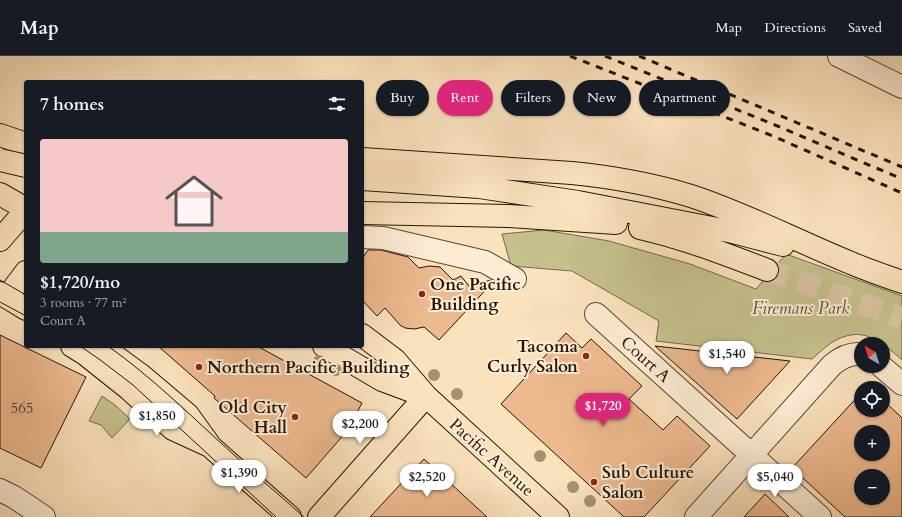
<!DOCTYPE html>
<meta charset="utf-8">
<style>
:root{--surface:#171b24;--page:#242831;--text:#f1f3f6;--muted:#9ea1a6;--line:#363941;--accent:#db2777}
body{margin:0;font-family:Cardo,serif;background:var(--page);color:var(--text);height:100vh;display:flex;flex-direction:column;font-size:15px;white-space:nowrap}
*{box-sizing:border-box;margin:0}
p{font-size:13px;color:var(--muted)}
.icon{flex:none;width:22px;height:22px;fill:none;stroke:currentColor;stroke-width:2;stroke-linecap:round;stroke-linejoin:round}
.map{position:relative;flex:1;overflow:hidden}
.drawer{position:absolute;left:24px;top:24px;width:340px;height:268px;display:flex;flex-direction:column;background:var(--surface);border-radius:4px;box-shadow:0 1px 3px #0004}
.drawer>*{flex:none}
.banner{position:absolute;left:376px;top:24px;width:380px;height:36px;display:flex;gap:8px}
.needle{width:26px;rotate:321deg}
.tools{position:absolute;left:854px;top:281px;display:grid;gap:8px}
.tools a{display:grid;place-items:center;width:36px;height:36px;border-radius:50%;background:var(--surface);box-shadow:0 1px 3px #0004;font-size:20px}
.price{position:absolute;translate:-50% -34px;padding:0 9px;border-radius:14px;background:#fff;color:#222;font-size:13px;line-height:26px;filter:drop-shadow(0 1px 2px #0008)}
.price::after{content:'';position:absolute;left:50%;top:24px;width:12px;height:9px;margin-left:-6px;background:inherit;clip-path:polygon(0 0,100% 0,50% 100%)}
.price.active{background:var(--accent);color:#fff}
ul{padding:0;list-style:none}
li{display:grid;align-content:center;gap:8px;height:212px;padding:0 16px}
li span{display:grid;place-items:center;height:124px;border-radius:4px;color:#555}
li>.icon{margin-inline-start:auto}
span .icon{width:72px;height:72px;fill:#fffc;stroke-width:1}
li b{font-size:17px}
h2{display:flex;justify-content:space-between;align-items:center;height:48px;padding:0 16px;font-size:17px}
.chip{padding:0 14px;border-radius:18px;background:var(--surface);box-shadow:0 1px 3px #0004;font-size:14px;line-height:36px}
.chip.active{background:var(--accent);color:#fff}
header{display:flex;align-items:center;gap:24px;box-sizing:border-box;height:56px;padding:0 20px;background:var(--surface);border-bottom:1px solid var(--line)}
header strong{font-size:19px}
nav{display:flex;gap:22px;margin-inline-start:auto;font-size:14px}
.map>svg:first-child{display:block}
.green{fill:#c5c18c;stroke:#756a4a}
.building{fill:#edb98f;stroke:#251408;fill-rule:evenodd}
.lines{fill:none;stroke-linecap:round;stroke-linejoin:round}
.highway-tunnel{stroke:#dac3a2;stroke-width:22;stroke-dasharray:22 11;stroke-linecap:butt}
.minor-casing{stroke:#5a4835;stroke-width:24}
.major-casing{stroke:#251408;stroke-width:24}
.highway-casing{stroke:#251408;stroke-width:24}
.minor{stroke:#fcecd4;stroke-width:22}
.major{stroke:#fae2bd;stroke-width:22}
.highway{stroke:#fae2bd;stroke-width:22}
.tram{stroke:#251408;stroke-width:1}
.rail{stroke:#251408;stroke-width:3;stroke-dasharray:7 7;stroke-linecap:butt}
.highway-bridge-casing{stroke:#251408;stroke-width:24;stroke-linecap:butt}
.highway-bridge{stroke:#fae2bd;stroke-width:22}
.tree{fill:#a49273}
.poi-dot{fill:#8f2418;stroke:#fcecd4;stroke-width:1.5}
.labels{text-anchor:middle;stroke-width:4;stroke-linejoin:round;paint-order:stroke}
.number-label{font-size:15px;fill:#573d2a}
.poi-label{font-size:17px;font-weight:bold;fill:#251408;stroke:#fcecd4;text-anchor:start}
.park-label{font-size:17px;font-style:italic;fill:#5d5136;stroke:#fcecd4}
.street-label{font-size:17px;fill:#251408;stroke:#fcecd4}
</style>
<header>
<strong>Map</strong>
<nav><a>Map</a><a>Directions</a><a>Saved</a></nav>
</header>
<div class="map">
<svg width="902" height="461" viewBox="0 0 902 461">
<rect width="100%" height="100%" fill="#fae2bd"/>
<filter id="stains"><feTurbulence type="fractalNoise" baseFrequency=".005" numOctaves="4"/><feColorMatrix values="0 0 0 0 .2 0 0 0 0 .09 0 0 0 0 .02 0 0 0 .5 -.17"/></filter>
<radialGradient id="worn" r=".72"><stop offset=".6" stop-color="#630" stop-opacity="0"/><stop offset="1" stop-color="#630" stop-opacity=".3"/></radialGradient>
<path class="green" d="M 544,174 L 609,185 L 690,208 L 756,233 L 786,198 L 902,240 L 902,304 C 880,284 861,268 831,287 C 825,291 818,298 812,303 L 656,285 L 659,265 L 572,215 L 511,210 L 502,178 Z
M 102,340 L 115,349 L 130,363 L 112,382 L 101,369 L 89,365 Z"/>
<path class="building" d="M 368,194 L 381,194 L 408,201 L 419,212 L 429,210 L 440,211 L 453,224 L 461,220 L 469,230 L 491,224 L 494,225 L 439,284 L 424,271 L 414,273 L 405,272 L 400,269 L 385,252 L 377,260 L 362,244 L 362,203 Z
M 566,277 L 582,292 L 591,283 L 642,330 L 629,343 L 663,374 L 677,360 L 710,390 L 644,461 L 624,461 L 501,348 Z
M 0,279 L 86,321 L 41,412 L 0,392 Z
M 158,290 L 257,290 L 362,347 L 347,375 L 306,422 L 214,342 L 215,340 Z
M 655,290 L 790,305 L 737,363 Z
M 861,337 L 861,354 L 883,354 L 883,344 L 902,362 L 902,461 L 845,461 L 792,412 ZM 861,376 L 883,376 L 883,398 L 861,398 ZM 861,420 L 883,420 L 883,442 L 861,442 Z
M 424,403 L 487,461 L 370,461 Z
M 765,438 L 789,461 L 744,461 Z"/>
<g class="lines">
<path class="highway-tunnel" d="M 767,214 L 902,262"/>
<g class="minor-casing">
<path id="minor" d="M 839,0 L 902,31
M 362,181 L 383,182 L 485,206 L 515,223
M 596,258 L 820,461
M 881,310 L 902,328
M 0,434 L 14,441 L 44,461
M 696,461 L 832,309 C 840,302 849,297 861,298"/>
</g>
<g class="major-casing">
<path id="major" d="M 0,138 L 26,153
M 0,237 L 26,253
M 362,279 L 395,304 L 426,340 L 558,461
M 72,290 L 85,298 L 129,333 L 173,373 L 210,390
M 101,290 L 142,320 L 188,359 L 211,391 L 290,461
M 324,290 L 382,324 L 425,340
M 319,461 L 426,340"/>
</g>
<g class="highway-casing">
<path id="highway" d="M 0,79 L 26,88
M 362,103 L 572,117 C 612,121 652,128 691,140 C 746,158 797,185 851,207 C 867,214 885,220 902,226
M 362,123 L 479,131 L 578,146 L 733,176 L 783,189
M 362,157 L 509,160 L 616,167
M 640,172 C 684,182 725,198 767,214
M 0,184 L 26,154
M 7,241 L 26,216"/>
</g>
<use href="#minor" class="minor"/>
<use href="#major" class="major"/>
<use href="#highway" class="highway"/>
<path class="tram" d="M 0,224 L 26,239
M 0,246 L 26,260
M 80,290 L 99,303 L 133,329 L 276,461
M 108,290 C 153,322 192,361 233,398 C 256,420 281,440 304,461"/>
<path class="rail" d="M 570,0 L 773,80 L 902,137
M 605,0 L 775,69 L 902,123
M 639,0 L 902,111"/>
<g class="highway-bridge-casing">
<path id="highway-bridge" d="M 0,104 L 26,110"/>
</g>
<use href="#highway-bridge" class="highway-bridge"/>
</g>
<g class="tree">
<circle cx="319" cy="305" r="6"/>
<circle cx="336" cy="314" r="6"/>
<circle cx="434" cy="319" r="6"/>
<circle cx="457" cy="338" r="6"/>
<circle cx="540" cy="400" r="6"/>
<circle cx="573" cy="431" r="6"/>
<circle cx="590" cy="445" r="6"/>
</g>
<g class="poi-dot">
<circle cx="422" cy="238" r="4"/>
<circle cx="586" cy="300" r="4"/>
<circle cx="199" cy="311" r="4"/>
<circle cx="295" cy="361" r="4"/>
<circle cx="594" cy="426" r="4"/>
</g>
<g class="labels">
<g class="number-label">
<text x="22" y="357">565</text>
</g>
<g class="poi-label">
<text x="430" y="234">One Pacific<tspan x="430" dy="20">Building</tspan></text>
<text x="578" y="296" text-anchor="end">Tacoma<tspan x="578" dy="20">Curly Salon</tspan></text>
<text x="207" y="317">Northern Pacific Building</text>
<text x="287" y="357" text-anchor="end">Old City<tspan x="287" dy="20">Hall</tspan></text>
<text x="602" y="422">Sub Culture<tspan x="602" dy="20">Salon</tspan></text>
</g>
<g class="park-label">
<text x="801" y="258">Firemans Park</text>
</g>
<g class="street-label">
<text transform="translate(646 303) rotate(42)" y="6">Court A</text>
<text transform="translate(492 401) rotate(42)" y="6">Pacific Avenue</text>
</g>
</g>
<rect width="100%" height="100%" filter="url(#stains)"/>
<rect width="100%" height="100%" fill="url(#worn)"/>
</svg>
<div class="tools">
<a><svg class="needle" viewBox="-14 -14 28 28"><path d="M0-13l5 13h-10z" fill="#e53935"/><path d="M0 13l5-13h-10z" fill="#9ea1a6"/></svg></a>
<a><svg class="icon" aria-label="locate" viewBox="0 0 24 24"><circle cx="12" cy="12" r="6"/><path d="M12 2v4M12 18v4M2 12h4M18 12h4"/></svg></a>
<a>+</a>
<a>−</a>
</div>
<b class="price" style="left:727px;top:319px">$1,540</b>
<b class="price active" style="left:603px;top:371px">$1,720</b>
<b class="price" style="left:157px;top:381px">$1,850</b>
<b class="price" style="left:360px;top:389px">$2,200</b>
<b class="price" style="left:239px;top:438px">$1,390</b>
<b class="price" style="left:427px;top:442px">$2,520</b>
<b class="price" style="left:775px;top:442px">$5,040</b>
<div class="banner">
<a class="chip">Buy</a>
<a class="chip active">Rent</a>
<a class="chip">Filters</a>
<a class="chip">New</a>
<a class="chip">Apartment</a>
</div>
<section class="drawer">
<h2>7 homes<svg class="icon" aria-label="filters" viewBox="0 0 24 24"><path d="M4 7h16M4 17h16"/><circle cx="9" cy="7" r="2"/><circle cx="15" cy="17" r="2"/></svg></h2>
<ul>
<li><span style="background:linear-gradient(#f6c9c9 75%,#7fa58c 0)"><svg class="icon" aria-label="home" viewBox="0 0 24 24"><path d="M3 11l9-7 9 7M6 9v11h12V9"/></svg></span><div><b>$1,720/mo</b><p>3 rooms · 77 m²</p><p>Court A</p></div></li>
</ul>
</section>
</div>
